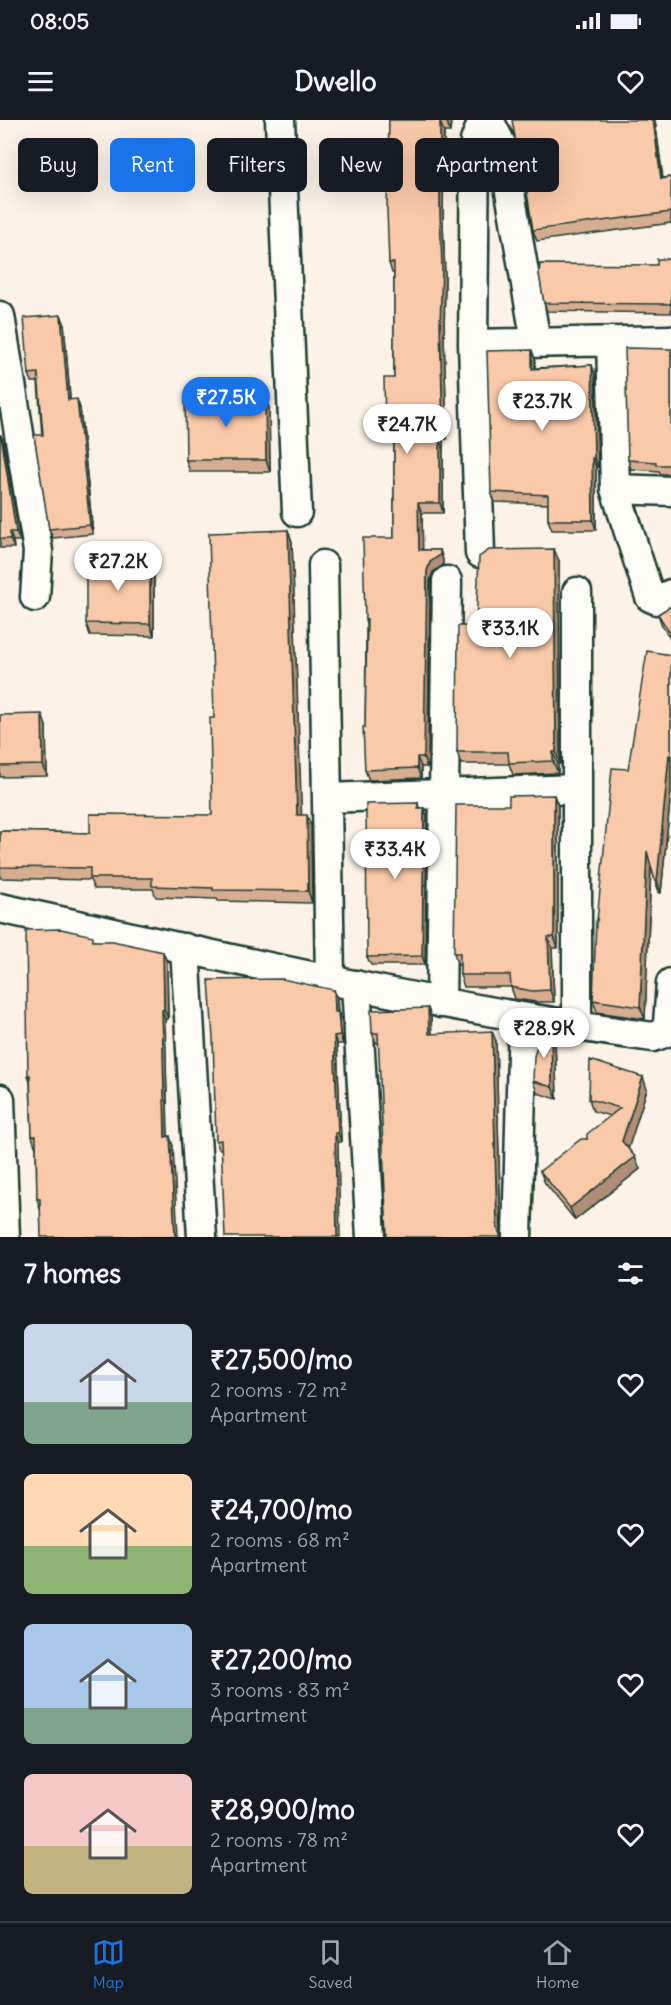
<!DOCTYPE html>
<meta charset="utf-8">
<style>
:root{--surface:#171b24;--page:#20242c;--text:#f1f3f6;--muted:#9ea1a6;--line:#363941;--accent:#1a73e8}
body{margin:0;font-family:Delius,sans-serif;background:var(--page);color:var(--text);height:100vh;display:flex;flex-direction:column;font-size:22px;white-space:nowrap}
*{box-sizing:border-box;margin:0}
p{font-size:20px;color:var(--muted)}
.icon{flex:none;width:33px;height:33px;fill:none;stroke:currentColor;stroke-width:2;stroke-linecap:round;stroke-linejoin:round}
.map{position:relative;height:1117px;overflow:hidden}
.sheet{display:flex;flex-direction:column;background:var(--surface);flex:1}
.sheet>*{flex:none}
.banner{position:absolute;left:18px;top:18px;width:636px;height:54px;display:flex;gap:12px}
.price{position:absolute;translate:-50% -51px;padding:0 14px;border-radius:21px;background:#fff;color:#222;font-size:20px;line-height:39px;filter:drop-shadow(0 2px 3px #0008)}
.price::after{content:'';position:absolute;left:50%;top:36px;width:18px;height:14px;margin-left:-9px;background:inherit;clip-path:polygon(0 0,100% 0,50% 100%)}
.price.selected{background:var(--accent);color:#fff}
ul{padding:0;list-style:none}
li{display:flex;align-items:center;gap:18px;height:150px;padding:0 24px}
li span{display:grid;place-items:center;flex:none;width:168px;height:120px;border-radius:9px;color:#555}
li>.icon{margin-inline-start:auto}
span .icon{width:72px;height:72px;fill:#fffc;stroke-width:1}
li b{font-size:26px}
h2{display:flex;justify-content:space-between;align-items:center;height:72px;padding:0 24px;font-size:26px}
.chip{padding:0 21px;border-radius:9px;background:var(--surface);box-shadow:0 6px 24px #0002;font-size:21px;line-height:54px}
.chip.selected{background:var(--accent);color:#fff}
.status{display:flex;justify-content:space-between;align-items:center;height:42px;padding:0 30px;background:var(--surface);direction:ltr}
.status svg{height:16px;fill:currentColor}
header{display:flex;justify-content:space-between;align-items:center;height:78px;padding:0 24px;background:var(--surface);font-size:27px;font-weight:700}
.menu{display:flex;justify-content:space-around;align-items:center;height:84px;border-top:2px solid var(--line);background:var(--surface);font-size:16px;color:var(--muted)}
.menu a{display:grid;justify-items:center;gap:3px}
.menu .selected{color:var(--accent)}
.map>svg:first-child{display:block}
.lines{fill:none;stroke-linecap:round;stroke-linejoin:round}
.minor-casing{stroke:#1f3d34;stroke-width:33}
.minor{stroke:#fdfcf7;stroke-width:28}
.wall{fill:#d7ad91;stroke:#1f3d34;stroke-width:1.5}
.shaded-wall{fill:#af8d76;stroke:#1f3d34;stroke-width:1.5}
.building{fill:#fac9a9;stroke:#1f3d34;stroke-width:1.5}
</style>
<div class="status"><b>08:05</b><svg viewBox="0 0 49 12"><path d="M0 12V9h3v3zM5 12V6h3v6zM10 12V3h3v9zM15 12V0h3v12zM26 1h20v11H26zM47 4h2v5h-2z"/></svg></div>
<header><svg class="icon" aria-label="menu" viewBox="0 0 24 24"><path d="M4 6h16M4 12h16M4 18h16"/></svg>Dwello<svg class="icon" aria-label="heart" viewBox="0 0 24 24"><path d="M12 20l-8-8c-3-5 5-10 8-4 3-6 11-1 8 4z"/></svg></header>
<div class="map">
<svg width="671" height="1117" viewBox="0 0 671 1117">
<rect width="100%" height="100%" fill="#fcf2e7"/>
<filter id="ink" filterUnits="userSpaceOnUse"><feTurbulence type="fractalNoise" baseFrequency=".0167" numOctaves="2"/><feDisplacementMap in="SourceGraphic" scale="12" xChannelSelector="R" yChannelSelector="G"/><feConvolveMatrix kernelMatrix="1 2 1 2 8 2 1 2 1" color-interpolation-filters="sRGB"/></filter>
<g filter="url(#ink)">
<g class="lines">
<g class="minor-casing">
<path id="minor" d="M 280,0 L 297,392
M 489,0 L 502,26 L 536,222
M 0,196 L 38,431 L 35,477
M 611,221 L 615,369 L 650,477 L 657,480 L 671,474
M 473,224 L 671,220
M 615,369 L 671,371
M 480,433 L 473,224 L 475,21 L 483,0
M 323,445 L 330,859
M 577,472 L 577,907
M 327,678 L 577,669
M 0,788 C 217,835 433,888 653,917 L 664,913 L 668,903 L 671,863
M 185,828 L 202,1117
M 356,865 L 371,1117
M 441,883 L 447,461
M 0,979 L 5,1117
M 517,1117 L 523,898"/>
</g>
<use href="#minor" class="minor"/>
</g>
<path class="wall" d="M 389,0 L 451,0 L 450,12 L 444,12 L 443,103 L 445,157 L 444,215 L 447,319 L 443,319 L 443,393 L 422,393 L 422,430 L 440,430 L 443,440 L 443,445 L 433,452 L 430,461 L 428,644 L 427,647 L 421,647 L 421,658 L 369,660 L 365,650 L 366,504 L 365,499 L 394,418 L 394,320 L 389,320 L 385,310 L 394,258 L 394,153 L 392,153 L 389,143 Z
M 655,0 L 663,58 L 671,57 L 671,103 L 537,121 L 533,110 L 521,40 L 517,29 Z
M 671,139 L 671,193 L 547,191 L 544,183 L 657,145 Z
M 61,195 L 64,203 L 70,280 L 80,288 L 93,414 L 53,418 L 49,409 L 38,262 L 32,262 L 29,254 Z
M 671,229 L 671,354 L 660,354 L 659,351 L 631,349 L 628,340 Z
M 535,239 L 535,248 L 592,245 L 595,255 L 598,347 L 596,347 L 596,410 L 552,410 L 548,400 L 548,384 L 495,382 L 491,372 Z
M 265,276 L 269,288 L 270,352 L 190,352 L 186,340 Z
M 0,315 L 4,324 L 20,421 L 13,421 L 14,428 L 0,428 Z
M 288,410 L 292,422 L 301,695 L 311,706 L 312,783 L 218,781 L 217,779 L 156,777 L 153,769 L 94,769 L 90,760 L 0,758 L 0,711 L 90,713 L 212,695 L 214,598 Z
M 559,441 L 560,644 L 558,644 L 558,653 L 513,655 L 509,644 L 461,644 L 457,632 L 476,506 Z
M 154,453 L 154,516 L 90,515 L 86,503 Z
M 671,486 L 671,520 L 662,506 L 658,494 Z
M 671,535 L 671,671 L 661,773 L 659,773 L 651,746 L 645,899 L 597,892 L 593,880 L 597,801 L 628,649 Z
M 0,595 L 46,606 L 47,656 L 0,657 Z
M 554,675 L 558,686 L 558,828 L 552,828 L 554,882 L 536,882 L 515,879 L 511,867 L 464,867 L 460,855 L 460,845 L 458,845 L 454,833 L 509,685 Z
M 418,683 L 419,688 L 424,688 L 427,696 L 425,845 L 371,845 L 367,837 Z
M 94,821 L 163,832 L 167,842 L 168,899 L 165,899 L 168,1017 L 173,1026 L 40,1089 L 37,1079 L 36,1026 L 35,1026 L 32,1016 L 30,962 L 28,955 Z
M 334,870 L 337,878 L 338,892 L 342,901 L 343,924 L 337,924 L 341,1022 L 219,1029 L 216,1021 Z
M 428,888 L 431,898 L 432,914 L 496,921 L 501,1117 L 378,923 L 376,923 L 372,913 Z
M 555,919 L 557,979 L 537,973 L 533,961 Z
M 647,969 L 628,1028 L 640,1049 L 575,1100 L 545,1063 L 540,1051 L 587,1019 L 610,996 L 593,991 L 589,979 Z"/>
<path class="shaded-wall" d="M 447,0 L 451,0 L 450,12 L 447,2 Z
M 653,0 L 655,0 L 664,70 L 661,59 Z
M 440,2 L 444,12 L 443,103 L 445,157 L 444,215 L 447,319 L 443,309 L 440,205 Z
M 61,195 L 64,203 L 71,289 L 68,280 Z
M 532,230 L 535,239 L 535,258 L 532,249 Z
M 592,245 L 595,255 L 598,347 L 594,338 Z
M 265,276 L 269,288 L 270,352 L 266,340 Z
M 77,279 L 80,288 L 93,414 L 90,405 Z
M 440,309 L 443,319 L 443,393 L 440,383 Z
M 1,315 L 4,324 L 20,421 L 16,412 Z
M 592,338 L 596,347 L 596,410 L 593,400 Z
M 418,383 L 422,393 L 423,440 L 419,430 Z
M 288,410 L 292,422 L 302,706 L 297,695 Z
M 10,412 L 13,421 L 14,428 L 10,419 Z
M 554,429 L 559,441 L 560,644 L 556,632 Z
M 440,430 L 443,440 L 443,445 L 433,452 L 430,461 L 428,644 L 427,647 L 423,637 L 427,451 L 430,442 Z
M 150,441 L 154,453 L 154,516 L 150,504 Z
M 42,594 L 46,606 L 47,656 L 43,645 Z
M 553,632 L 558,644 L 558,653 L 553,641 Z
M 669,635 L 671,641 L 671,671 L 661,773 L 657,761 Z
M 417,637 L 421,647 L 421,658 L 417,648 Z
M 554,675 L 558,686 L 558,828 L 554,817 Z
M 424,688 L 427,696 L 425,845 L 422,836 Z
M 307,695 L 311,706 L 312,783 L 308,771 Z
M 647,731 L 651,743 L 645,899 L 640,887 Z
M 548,817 L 552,828 L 554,882 L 550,870 Z
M 163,832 L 167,842 L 168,899 L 164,889 Z
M 334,870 L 337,878 L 338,901 L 335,892 Z
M 428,888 L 431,898 L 432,923 L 429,914 Z
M 162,890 L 165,899 L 168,1026 L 165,1017 Z
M 338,892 L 342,901 L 343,924 L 340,915 Z
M 551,907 L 555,919 L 557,979 L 552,967 Z
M 492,911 L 496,921 L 501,1117 L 497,1107 Z
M 334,916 L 337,924 L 341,1022 L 338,1013 Z
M 643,957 L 647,969 L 627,1033 L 622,1021 Z
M 335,1013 L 338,1022 L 340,1117 L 337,1117 Z
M 170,1016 L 173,1026 L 178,1117 L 175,1117 Z
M 635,1037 L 640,1049 L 575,1100 L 570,1088 Z"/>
<path class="building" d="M 389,0 L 447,0 L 447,2 L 440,2 L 440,93 L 442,147 L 440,205 L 443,309 L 440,309 L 440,383 L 418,383 L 419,430 L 440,430 L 440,435 L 430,442 L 427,451 L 424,634 L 423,637 L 417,637 L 417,648 L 365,650 L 363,607 L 365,607 L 367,499 L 365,499 L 363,418 L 394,418 L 394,310 L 385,310 L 384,258 L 394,258 L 394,143 L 389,143 L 387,90 Z
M 512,0 L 653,0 L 661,59 L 671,57 L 671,92 L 533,110 L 520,29 L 517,29 Z
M 657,139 L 671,139 L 671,184 L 544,183 L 539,154 L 540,144 L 657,145 Z
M 61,195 L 68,280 L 77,279 L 90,405 L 49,409 L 34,315 L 43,315 L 38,253 L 29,254 L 24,198 Z
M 625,228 L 671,229 L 671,345 L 656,345 L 656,342 L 628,340 Z
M 532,230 L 532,249 L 592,245 L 594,338 L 592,338 L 593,400 L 548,400 L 548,375 L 491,372 L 487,231 Z
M 265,276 L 266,340 L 186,340 L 185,277 Z
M 0,315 L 1,315 L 16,412 L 10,412 L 10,419 L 0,419 Z
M 288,410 L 297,695 L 307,695 L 308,771 L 213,770 L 213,768 L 152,766 L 152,758 L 90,758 L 90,748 L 0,747 L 0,711 L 90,713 L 90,694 L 212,695 L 210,598 L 214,598 L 209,413 Z
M 554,429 L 556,632 L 553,632 L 553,641 L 509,643 L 508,632 L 457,632 L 458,506 L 476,506 L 479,437 L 489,430 Z
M 86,441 L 150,441 L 150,504 L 86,503 Z
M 671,486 L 671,515 L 658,494 Z
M 647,531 L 671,535 L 671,635 L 669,635 L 657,761 L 655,761 L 647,731 L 640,887 L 593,880 L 596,801 L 597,801 L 612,648 L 628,649 Z
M 42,594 L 43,645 L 0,646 L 0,595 Z
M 554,675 L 554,817 L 548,817 L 550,870 L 532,871 L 511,867 L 510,855 L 460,855 L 460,833 L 454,833 L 456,685 L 509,685 L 509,676 Z
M 418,683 L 418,688 L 424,688 L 422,836 L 367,837 L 366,684 Z
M 61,809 L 93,816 L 93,821 L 113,821 L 163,832 L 164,889 L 162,890 L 165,1017 L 170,1016 L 175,1117 L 41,1117 L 40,1079 L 37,1079 L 36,1016 L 32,1016 L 30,955 L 28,955 L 26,810 Z
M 282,859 L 334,870 L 335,892 L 338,892 L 340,915 L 334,916 L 338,1013 L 335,1013 L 337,1117 L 225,1117 L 221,1020 L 216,1021 L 213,918 L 209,860 Z
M 428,888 L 429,914 L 492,911 L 497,1107 L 501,1117 L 387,1117 L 378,913 L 372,913 L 371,890 Z
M 543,906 L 551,907 L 552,967 L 533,961 L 534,936 Z
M 590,940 L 643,957 L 622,1021 L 635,1037 L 570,1088 L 540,1051 L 581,1019 L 587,1019 L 587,1014 L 620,988 L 589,979 Z"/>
</g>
</svg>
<b class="price selected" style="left:226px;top:308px">₹27.5K</b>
<b class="price" style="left:542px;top:312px">₹23.7K</b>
<b class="price" style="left:407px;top:335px">₹24.7K</b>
<b class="price" style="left:118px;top:472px">₹27.2K</b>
<b class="price" style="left:510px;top:539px">₹33.1K</b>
<b class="price" style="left:395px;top:760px">₹33.4K</b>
<b class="price" style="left:544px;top:939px">₹28.9K</b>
<div class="banner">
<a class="chip">Buy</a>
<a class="chip selected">Rent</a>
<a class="chip">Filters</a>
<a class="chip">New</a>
<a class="chip">Apartment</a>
</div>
</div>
<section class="sheet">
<h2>7 homes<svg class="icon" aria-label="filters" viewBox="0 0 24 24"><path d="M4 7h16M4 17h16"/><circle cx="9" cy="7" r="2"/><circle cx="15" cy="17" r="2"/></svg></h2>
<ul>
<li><span style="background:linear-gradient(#c9d6e8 65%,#7fa58c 0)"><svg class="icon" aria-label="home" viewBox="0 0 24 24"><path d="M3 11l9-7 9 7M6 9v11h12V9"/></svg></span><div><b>₹27,500/mo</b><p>2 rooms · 72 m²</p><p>Apartment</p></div><svg class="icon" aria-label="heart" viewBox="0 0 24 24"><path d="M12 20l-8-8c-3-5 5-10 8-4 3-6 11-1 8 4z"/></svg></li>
<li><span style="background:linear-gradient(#ffd9b3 60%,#8fb573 0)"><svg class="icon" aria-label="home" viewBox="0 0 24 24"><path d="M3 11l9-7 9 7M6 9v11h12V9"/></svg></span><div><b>₹24,700/mo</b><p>2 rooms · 68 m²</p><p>Apartment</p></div><svg class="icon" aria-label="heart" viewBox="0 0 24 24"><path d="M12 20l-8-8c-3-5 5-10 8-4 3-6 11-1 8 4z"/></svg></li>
<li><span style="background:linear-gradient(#a9c7e8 70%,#7fa58c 0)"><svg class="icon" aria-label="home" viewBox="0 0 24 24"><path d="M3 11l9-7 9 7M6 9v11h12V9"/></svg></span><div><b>₹27,200/mo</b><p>3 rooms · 83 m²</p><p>Apartment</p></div><svg class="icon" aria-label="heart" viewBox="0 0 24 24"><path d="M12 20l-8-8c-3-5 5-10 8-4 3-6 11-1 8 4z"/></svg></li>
<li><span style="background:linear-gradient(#f6c9c9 60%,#c2b280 0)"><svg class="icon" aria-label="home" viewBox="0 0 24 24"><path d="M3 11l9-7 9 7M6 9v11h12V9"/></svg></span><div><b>₹28,900/mo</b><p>2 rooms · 78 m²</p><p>Apartment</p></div><svg class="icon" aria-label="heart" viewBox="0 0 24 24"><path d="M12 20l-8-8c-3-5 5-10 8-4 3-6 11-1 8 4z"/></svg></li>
</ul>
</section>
<nav class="menu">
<a class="selected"><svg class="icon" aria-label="map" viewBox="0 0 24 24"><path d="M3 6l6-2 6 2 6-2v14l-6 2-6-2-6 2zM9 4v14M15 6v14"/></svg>Map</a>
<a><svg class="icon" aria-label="saved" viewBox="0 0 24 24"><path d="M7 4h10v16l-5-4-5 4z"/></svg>Saved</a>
<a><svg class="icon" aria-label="home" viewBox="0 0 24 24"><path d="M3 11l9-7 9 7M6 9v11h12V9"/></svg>Home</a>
</nav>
